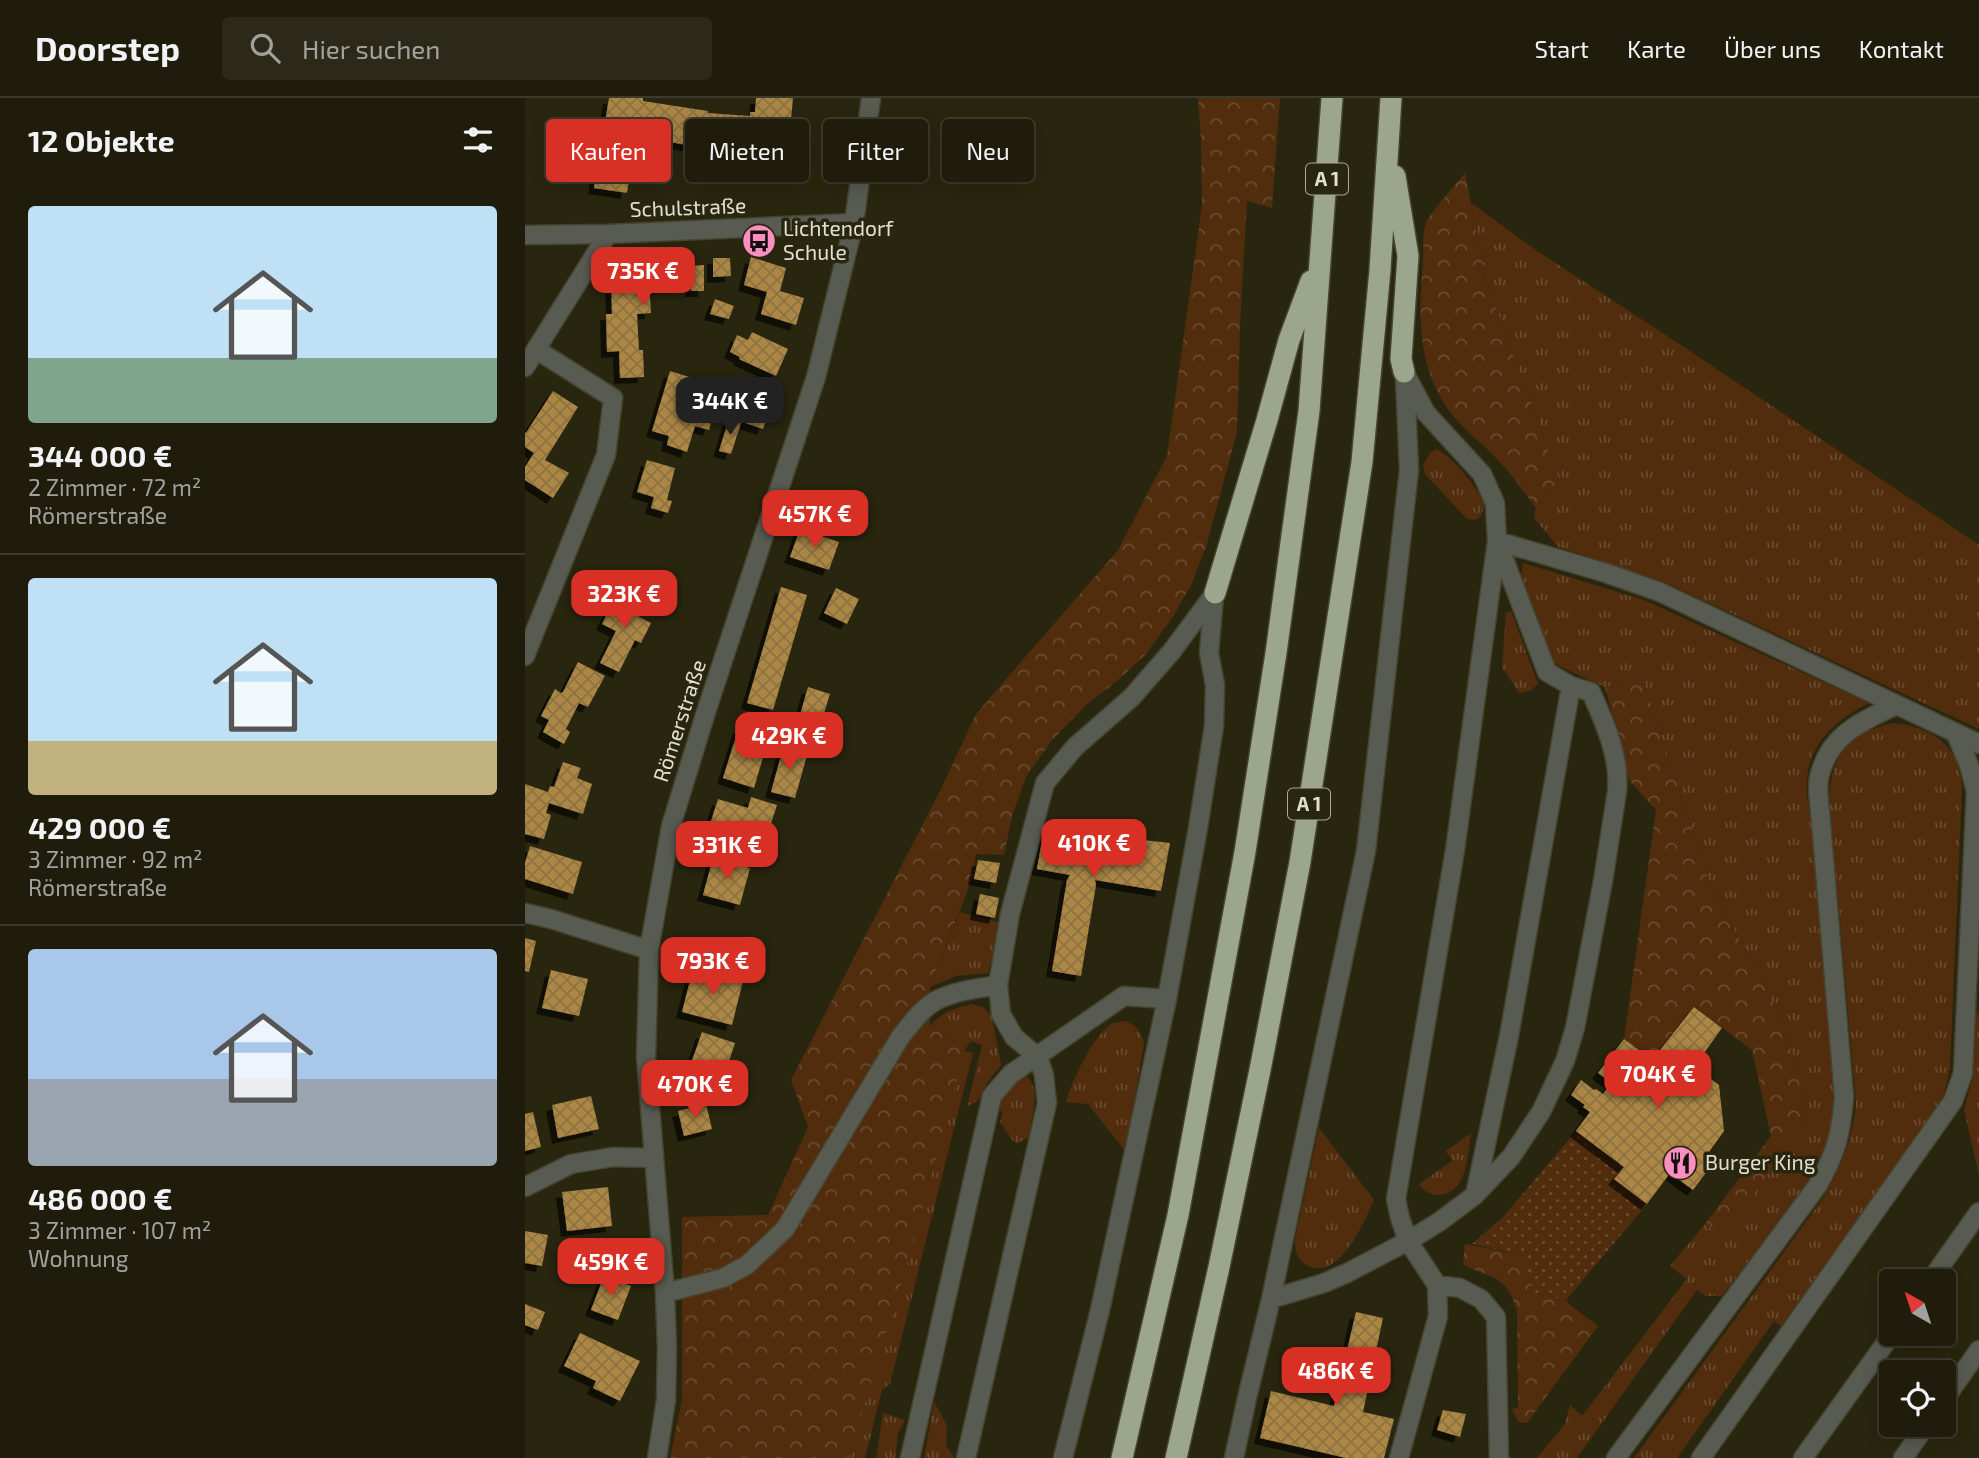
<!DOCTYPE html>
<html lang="de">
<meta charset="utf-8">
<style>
:root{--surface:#1f1c0b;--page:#2c2919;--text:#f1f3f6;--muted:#a1a19d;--line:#3c3a2c;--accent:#d93025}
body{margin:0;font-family:"Exo 2",sans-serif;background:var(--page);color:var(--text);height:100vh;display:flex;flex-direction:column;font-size:26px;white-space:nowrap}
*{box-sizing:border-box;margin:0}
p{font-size:23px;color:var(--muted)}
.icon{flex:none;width:38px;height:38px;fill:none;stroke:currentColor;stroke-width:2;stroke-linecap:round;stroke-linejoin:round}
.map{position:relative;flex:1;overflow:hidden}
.details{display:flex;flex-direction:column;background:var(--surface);width:525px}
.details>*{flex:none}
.hud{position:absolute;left:21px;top:21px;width:665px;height:63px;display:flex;gap:14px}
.needle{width:46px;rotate:321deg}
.buttons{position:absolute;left:1354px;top:1171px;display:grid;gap:14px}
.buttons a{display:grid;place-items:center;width:77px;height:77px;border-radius:7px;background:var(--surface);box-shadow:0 4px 18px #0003,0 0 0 2px var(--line);font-size:35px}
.price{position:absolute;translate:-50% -60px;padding:0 16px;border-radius:14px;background:var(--accent);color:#fff;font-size:23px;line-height:46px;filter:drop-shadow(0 2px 4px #0008)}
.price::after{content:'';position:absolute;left:50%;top:42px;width:21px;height:16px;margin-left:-10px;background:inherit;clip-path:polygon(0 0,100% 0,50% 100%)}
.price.selected{background:#222;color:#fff}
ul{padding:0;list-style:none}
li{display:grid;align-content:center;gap:14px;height:371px;padding:0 28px}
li+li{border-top:2px solid var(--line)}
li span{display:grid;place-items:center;height:217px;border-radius:7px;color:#555}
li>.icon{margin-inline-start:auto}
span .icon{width:126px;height:126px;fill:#fffc;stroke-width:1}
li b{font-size:30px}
h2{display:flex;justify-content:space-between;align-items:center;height:84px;padding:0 28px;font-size:30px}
.pill{padding:0 24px;border-radius:7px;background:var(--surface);box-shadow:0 4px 18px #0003,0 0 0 2px var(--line);font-size:24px;line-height:63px}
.pill.selected{background:var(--accent);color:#fff}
header{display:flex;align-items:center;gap:42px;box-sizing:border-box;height:98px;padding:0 35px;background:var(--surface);border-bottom:2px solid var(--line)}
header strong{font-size:33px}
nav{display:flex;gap:38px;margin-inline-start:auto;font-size:24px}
.search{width:490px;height:63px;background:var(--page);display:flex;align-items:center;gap:18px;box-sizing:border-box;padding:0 24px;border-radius:7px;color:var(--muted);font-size:26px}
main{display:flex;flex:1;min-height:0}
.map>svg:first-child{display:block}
.grass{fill:url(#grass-tufts)}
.forest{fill:url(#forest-crowns)}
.park{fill:url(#park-dots)}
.building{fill:url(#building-cross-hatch);filter:url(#shadow)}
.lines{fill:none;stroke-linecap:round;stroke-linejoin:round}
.minor-casing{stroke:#46442e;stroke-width:21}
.highway-casing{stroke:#46442e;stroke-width:24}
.minor{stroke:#585b51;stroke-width:18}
.highway{stroke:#9ca68c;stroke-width:21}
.labels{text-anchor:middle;stroke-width:7;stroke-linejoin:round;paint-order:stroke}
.shield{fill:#29260f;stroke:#aaa897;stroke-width:2}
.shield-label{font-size:19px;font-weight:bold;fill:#e1dfd1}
.street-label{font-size:21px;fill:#e1dfd1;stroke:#29260f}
.poi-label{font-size:21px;fill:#e1dfd1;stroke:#29260f;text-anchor:start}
</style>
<header>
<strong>Doorstep</strong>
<div class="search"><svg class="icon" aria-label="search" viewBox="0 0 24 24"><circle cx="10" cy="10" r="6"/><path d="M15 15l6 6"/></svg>Hier suchen</div>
<nav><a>Start</a><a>Karte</a><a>Über uns</a><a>Kontakt</a></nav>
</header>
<main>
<section class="details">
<h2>12 Objekte<svg class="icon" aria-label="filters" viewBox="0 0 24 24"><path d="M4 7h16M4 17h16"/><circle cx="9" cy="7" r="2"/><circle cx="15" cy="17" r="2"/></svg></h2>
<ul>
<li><span style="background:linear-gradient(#bfe0f5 70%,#7fa58c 0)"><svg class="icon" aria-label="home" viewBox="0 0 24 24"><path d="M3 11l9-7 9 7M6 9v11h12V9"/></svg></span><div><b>344 000 €</b><p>2 Zimmer · 72 m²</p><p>Römerstraße</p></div></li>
<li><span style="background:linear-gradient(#bfe0f5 75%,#c2b280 0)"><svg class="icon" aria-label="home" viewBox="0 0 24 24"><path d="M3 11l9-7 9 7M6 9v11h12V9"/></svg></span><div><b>429 000 €</b><p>3 Zimmer · 92 m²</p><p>Römerstraße</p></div></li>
<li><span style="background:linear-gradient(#a9c7e8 60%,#9aa5b1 0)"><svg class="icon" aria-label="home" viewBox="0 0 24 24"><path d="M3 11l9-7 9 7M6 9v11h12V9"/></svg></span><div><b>486 000 €</b><p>3 Zimmer · 107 m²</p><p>Wohnung</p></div></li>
</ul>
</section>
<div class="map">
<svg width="1454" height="1360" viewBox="0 0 1454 1360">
<defs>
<pattern id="grass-tufts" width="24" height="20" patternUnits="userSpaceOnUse" patternTransform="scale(1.75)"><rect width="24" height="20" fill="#512d0e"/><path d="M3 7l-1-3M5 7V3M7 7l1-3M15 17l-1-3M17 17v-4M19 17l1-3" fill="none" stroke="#6a4b30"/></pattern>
<pattern id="forest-crowns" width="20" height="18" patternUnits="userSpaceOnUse" patternTransform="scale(1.75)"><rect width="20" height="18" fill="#512d0e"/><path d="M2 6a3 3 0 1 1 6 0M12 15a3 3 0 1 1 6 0" fill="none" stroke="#6a4b30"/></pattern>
<pattern id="park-dots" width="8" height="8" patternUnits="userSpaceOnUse" patternTransform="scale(1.75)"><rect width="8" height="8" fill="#512d0e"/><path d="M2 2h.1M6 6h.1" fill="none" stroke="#6a4b30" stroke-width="1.8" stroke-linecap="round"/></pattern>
<pattern id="building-cross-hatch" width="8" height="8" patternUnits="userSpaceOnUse" patternTransform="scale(1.75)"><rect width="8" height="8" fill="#ac8644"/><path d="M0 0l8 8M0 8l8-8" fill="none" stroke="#8d7242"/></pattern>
<filter id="shadow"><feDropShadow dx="-6" dy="6" stdDeviation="0" flood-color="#0009"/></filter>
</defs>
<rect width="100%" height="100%" fill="#29260f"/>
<path class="grass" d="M 946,105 L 1012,153 L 1156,247 L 1454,447 L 1454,631 L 1137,483 L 1033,449 L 1009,420 L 1011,410 L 1034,381 L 961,182 Z
M 912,351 C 932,363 949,386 960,406 L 956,418 L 950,422 L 942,421 L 900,376 L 898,367 L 905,355 Z
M 998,465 L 1119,502 L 1344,605 C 1307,624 1278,650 1282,696 C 1283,709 1287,722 1290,734 L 1310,1015 L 1304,1043 L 1287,1081 L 1197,1198 L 1181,1198 L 1172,1192 L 1052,1360 L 1012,1360 L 1040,1326 L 1045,1307 L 1057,1318 L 1162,1181 L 1145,1168 L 1180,1126 L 1197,1136 L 1234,1089 L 1282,1020 L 1269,960 L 1249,907 L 1184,784 L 1119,585 L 1080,589 L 1030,566 L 996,479 Z
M 986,513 L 1013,586 L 1005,593 L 994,595 L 977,569 L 981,515 Z
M 1369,625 C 1409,630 1434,647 1437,689 L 1425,970 L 1419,996 L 1413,1007 L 1366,1075 L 1256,1228 L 1249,1223 L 1152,1360 L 1109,1360 L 1299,1099 C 1316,1068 1329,1039 1331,1004 L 1304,698 C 1308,653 1326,634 1369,625 Z
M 435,814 L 476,825 L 463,875 L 431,878 L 405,889 Z
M 447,906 L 459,910 L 467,919 L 476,967 C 468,977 459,986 457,999 L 442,1009 L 457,947 L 446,943 L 439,953 L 448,955 L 365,1286 L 357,1292 L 340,1360 L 323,1360 L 439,954 L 427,942 L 405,928 C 417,914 430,910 447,906 Z
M 1451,913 L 1454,917 L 1454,1077 L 1439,1012 L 1448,979 Z
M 599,923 C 612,927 615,932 619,945 L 601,1054 L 563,1006 L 541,1004 C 547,983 568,936 588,925 C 589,925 597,923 599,923 Z
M 501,978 C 517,990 506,1021 504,1039 L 493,1045 L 488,1043 L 475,1024 L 478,1015 L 473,1008 L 472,1004 L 491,982 Z
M 794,1030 L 849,1102 C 839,1124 813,1187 780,1166 C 771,1160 770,1151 770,1141 Z
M 946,1035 C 942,1057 943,1097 912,1097 C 904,1097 898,1092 894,1086 L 927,1063 L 921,1053 Z
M 409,1304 L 422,1327 L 421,1347 L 429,1360 L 399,1360 Z
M 358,1315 L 380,1322 L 373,1335 L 370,1360 L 351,1360 Z"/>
<path class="forest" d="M 673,0 L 755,0 L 747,110 L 722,103 L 715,228 L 712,334 L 681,449 L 666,487 L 647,520 L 621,556 L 592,583 L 561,607 L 527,642 L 501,679 L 487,718 L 479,757 L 451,756 L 447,781 L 405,889 L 405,928 L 427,942 L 439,954 L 387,1151 L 323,1360 L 145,1360 L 157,1302 L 157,1119 L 243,1117 L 283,1029 L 266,982 L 415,693 L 451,616 L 593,452 L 642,358 L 677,108 L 676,42 Z
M 940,75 L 961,182 L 1034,381 L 1011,410 C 998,392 986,375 971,360 C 955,343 936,330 923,311 C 891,264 894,216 898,162 C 899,151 897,136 901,125 C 904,116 932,85 940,75 Z
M 1119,585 L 1184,784 L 1249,907 L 1269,960 L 1282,1020 L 1234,1089 L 1197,1137 L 1180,1126 L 1246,1038 L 1227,952 L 1170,909 L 1127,962 L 1099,941 L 1131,712 L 1104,682 L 1080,589 Z
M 940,1146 L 995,1156 L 1011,1196 L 1041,1202 L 1045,1207 L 1073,1228 L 1002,1325 L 993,1324 L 987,1311 L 993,1310 L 992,1213 L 987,1199 L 980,1188 L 970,1180 L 938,1167 Z"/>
<path class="park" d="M 1051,1033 L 1099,1069 L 1090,1082 L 1122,1106 L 1041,1202 L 1011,1196 L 995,1156 L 947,1146 L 979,1118 Z"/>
<path class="building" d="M 84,0 L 118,0 L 118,3 L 183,13 L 183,15 L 225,18 L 225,14 L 230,14 L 231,0 L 268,0 L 262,65 L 228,62 L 227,68 L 213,66 L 214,60 L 179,56 L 179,50 L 111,38 L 102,95 L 69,90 Z
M 166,159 L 167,168 L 179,167 L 179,193 L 166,193 L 166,186 L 116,188 L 116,198 L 125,198 L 126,215 L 112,216 L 114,252 L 118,252 L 119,279 L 95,280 L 94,253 L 82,254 L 81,216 L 87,216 L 86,178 L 123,178 L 123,161 Z
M 226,159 L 261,170 L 255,193 L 279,200 L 271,227 L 236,216 L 242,194 L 219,187 Z
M 188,160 L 205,160 L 206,178 L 188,179 Z
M 190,201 L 209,208 L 204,221 L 185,216 Z
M 227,234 L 263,251 L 251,278 L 214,261 L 215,259 L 205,254 L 212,237 L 223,242 Z
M 145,273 L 174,282 L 166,309 L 175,312 L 174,317 L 187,321 L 184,332 L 170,328 L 162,354 L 142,347 L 144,338 L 127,333 Z
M 214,287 L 249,299 L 238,331 L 203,319 Z
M 28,293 L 53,309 L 20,362 L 44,375 L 28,400 L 0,382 L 0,369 L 9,355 L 0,349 L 0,334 L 1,335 Z
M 204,321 L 216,325 L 206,356 L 194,353 Z
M 122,362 L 150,370 L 142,402 L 147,403 L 143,415 L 126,410 L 129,399 L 112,394 Z
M 275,431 L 314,444 L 304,472 L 265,459 Z
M 256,489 L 282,497 L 248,612 L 222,605 Z
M 311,490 L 334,501 L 322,526 L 299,515 Z
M 93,494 L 119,507 L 114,519 L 126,525 L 116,545 L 110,542 L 94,574 L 75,565 L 91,533 L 77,526 Z
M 53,564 L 80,578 L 63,609 L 54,605 L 41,631 L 45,634 L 39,646 L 18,634 L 24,622 L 16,618 L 30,591 L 36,595 L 38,594 Z
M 283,589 L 305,596 L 291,641 L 270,635 Z
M 214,629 L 244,639 L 229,690 L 198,680 Z
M 259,647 L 283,654 L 270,700 L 246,694 Z
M 38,664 L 56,670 L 52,680 L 67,686 L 58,716 L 24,705 L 21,715 L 26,717 L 19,741 L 0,736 L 0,686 L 23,694 L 25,688 L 29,689 Z
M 226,699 L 252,707 L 244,732 L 220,724 L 215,742 L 183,733 L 193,701 L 223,710 Z
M 520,725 L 618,742 L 645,745 L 636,793 L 570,782 L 571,787 L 556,878 L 527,873 L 542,782 L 545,777 L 512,771 Z
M 5,748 L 57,764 L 48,796 L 0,781 L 0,765 Z
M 188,760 L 225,770 L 215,807 L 178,797 Z
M 453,762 L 475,765 L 471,785 L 449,781 Z
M 455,796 L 474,800 L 470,820 L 451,816 Z
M 0,840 L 11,843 L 4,874 L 0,873 Z
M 168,871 L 218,883 L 207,927 L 157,914 Z
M 26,872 L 63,881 L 54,918 L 17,910 Z
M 1169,909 L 1197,930 L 1174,962 L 1178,965 L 1173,971 L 1194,987 L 1199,1033 L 1184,1054 L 1192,1060 L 1168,1092 L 1145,1075 L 1122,1106 L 1089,1081 L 1099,1069 L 1051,1033 L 1065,1014 L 1058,1009 L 1060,1007 L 1046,997 L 1056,982 L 1069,992 L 1071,991 L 1078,996 L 1086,985 L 1073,975 L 1099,941 L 1127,962 Z
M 177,934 L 210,945 L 197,985 L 163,974 Z
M 66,998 L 74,1031 L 33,1040 L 27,1007 Z
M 181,1006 L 187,1031 L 159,1038 L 153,1013 Z
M 8,1014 L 16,1049 L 0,1053 L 0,1016 Z
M 83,1089 L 87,1128 L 42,1133 L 37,1094 Z
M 0,1133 L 23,1137 L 17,1168 L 0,1165 Z
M 79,1178 L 106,1188 L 93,1222 L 66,1212 Z
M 0,1206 L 20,1214 L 13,1232 L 0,1227 Z
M 831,1214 L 858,1220 L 838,1314 L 869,1321 L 859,1360 L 821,1360 L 735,1340 L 746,1293 L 809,1308 Z
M 55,1235 L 115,1263 L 95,1303 L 68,1290 L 71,1283 L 39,1268 Z
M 918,1312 L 941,1316 L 935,1339 L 912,1332 Z"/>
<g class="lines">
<g class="minor-casing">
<path id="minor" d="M 0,137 L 83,136 L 329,125
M 0,269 L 83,136
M 0,558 L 81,357 L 88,300 L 12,252
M 0,815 L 26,821 L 124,852
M 0,1089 L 46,1066 L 88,1059 L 129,1060
M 950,1097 L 984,938 L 1046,588
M 1405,1183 L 1454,1114
M 912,1187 L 935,1190 L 956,1201 L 971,1219 L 974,1360
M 140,1195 L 198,1180 L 222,1167 L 260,1131 L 376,938 C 386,926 397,910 412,902 C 430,893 453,890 473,887
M 746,1201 L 799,1185 L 822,1175 L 883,1143 L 914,1124 L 950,1097 L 986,1059 L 1016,1014 L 1040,963 L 1050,930 L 1078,783 L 1092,693 C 1095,658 1080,626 1066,594 L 1046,588 L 1022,574 L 972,443 L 970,405 L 957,376 L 901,315 L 879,274
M 1419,1302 L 1454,1252
M 132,1360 L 141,1302 L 142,1251 L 140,1195 L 121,959 L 124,852 L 146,728 L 181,614 L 291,279 L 329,125 L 346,0
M 385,1360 L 467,998 L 486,976 L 599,898 L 642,901
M 441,1360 L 522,1005 L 519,977 L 513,959 L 489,939 L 476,916 L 473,887 L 485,816 L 520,685 L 550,649 L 607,599 L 647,553 L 690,495
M 538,1360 L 575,1212 L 642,901 L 673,730 L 689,628 L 690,587 L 684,555 L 689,498
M 709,1360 L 722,1300 L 746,1201 L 841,753 L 884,372 L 880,281
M 874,1360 L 913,1218 L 912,1187 L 883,1143 L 875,1120 L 871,1101 L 930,752 L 972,443 L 1081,475 L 1135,494 L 1454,646
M 1091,1360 L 1293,1087 C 1311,1055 1316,1036 1319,999 L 1295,713 C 1294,703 1292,690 1294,680 C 1303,637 1336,624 1371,607
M 1176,1360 L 1428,1003 L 1438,975 L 1451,693 L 1444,667 L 1431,636
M 1278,1360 L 1367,1236
M 1378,1360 L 1402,1326"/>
</g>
<g class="highway-casing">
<path id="highway" d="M 870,78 L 883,158 L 876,261 L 879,274
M 690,495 L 742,322 L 764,242 L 786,183
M 597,1360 L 653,1117 L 720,754 L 751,555 L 784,313 L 807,0
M 651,1360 L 694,1169 L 736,967 L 775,764 L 837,364 L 855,172 L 866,0"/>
</g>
<use href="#minor" class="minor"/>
<use href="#highway" class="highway"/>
</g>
<defs>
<g id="bus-disc" transform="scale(1.75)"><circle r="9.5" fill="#fd8ec0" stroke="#29260f"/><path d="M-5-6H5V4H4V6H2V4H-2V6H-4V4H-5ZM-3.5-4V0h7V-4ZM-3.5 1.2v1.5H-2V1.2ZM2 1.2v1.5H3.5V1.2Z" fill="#111"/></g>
<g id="restaurant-disc" transform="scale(1.75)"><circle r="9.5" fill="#fd8ec0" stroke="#29260f"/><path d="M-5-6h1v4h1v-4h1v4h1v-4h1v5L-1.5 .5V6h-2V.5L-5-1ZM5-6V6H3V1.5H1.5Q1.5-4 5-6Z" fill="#111"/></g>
</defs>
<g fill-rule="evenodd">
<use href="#bus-disc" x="234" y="143"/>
<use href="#restaurant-disc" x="1155" y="1065"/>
</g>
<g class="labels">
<g class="shield">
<rect x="781" y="65.5" width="42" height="31" rx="5"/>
<rect x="763" y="690.5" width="42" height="31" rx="5"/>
</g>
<g class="shield-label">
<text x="802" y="88">A 1</text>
<text x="784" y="713">A 1</text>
</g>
<g class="street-label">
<text transform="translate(163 110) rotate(-2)" y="7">Schulstraße</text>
<text transform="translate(155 623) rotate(-72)" y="7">Römerstraße</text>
</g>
<g class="poi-label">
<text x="258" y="138">Lichtendorf<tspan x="258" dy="24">Schule</tspan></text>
<text x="1180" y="1072">Burger King</text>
</g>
</g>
</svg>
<div class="buttons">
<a><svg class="needle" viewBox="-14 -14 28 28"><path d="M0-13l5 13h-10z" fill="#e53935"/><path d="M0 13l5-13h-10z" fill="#a1a19d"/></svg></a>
<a><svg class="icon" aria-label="locate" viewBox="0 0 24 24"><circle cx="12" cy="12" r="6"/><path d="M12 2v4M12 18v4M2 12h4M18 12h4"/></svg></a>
</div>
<b class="price" style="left:118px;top:209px">735K €</b>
<b class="price selected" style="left:205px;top:339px">344K €</b>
<b class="price" style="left:290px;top:452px">457K €</b>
<b class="price" style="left:99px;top:532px">323K €</b>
<b class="price" style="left:264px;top:674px">429K €</b>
<b class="price" style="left:569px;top:781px">410K €</b>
<b class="price" style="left:202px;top:783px">331K €</b>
<b class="price" style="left:188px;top:899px">793K €</b>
<b class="price" style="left:1133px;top:1012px">704K €</b>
<b class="price" style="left:170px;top:1022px">470K €</b>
<b class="price" style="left:86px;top:1200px">459K €</b>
<b class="price" style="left:811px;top:1309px">486K €</b>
<div class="hud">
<a class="pill selected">Kaufen</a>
<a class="pill">Mieten</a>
<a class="pill">Filter</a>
<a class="pill">Neu</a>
</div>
</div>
</main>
